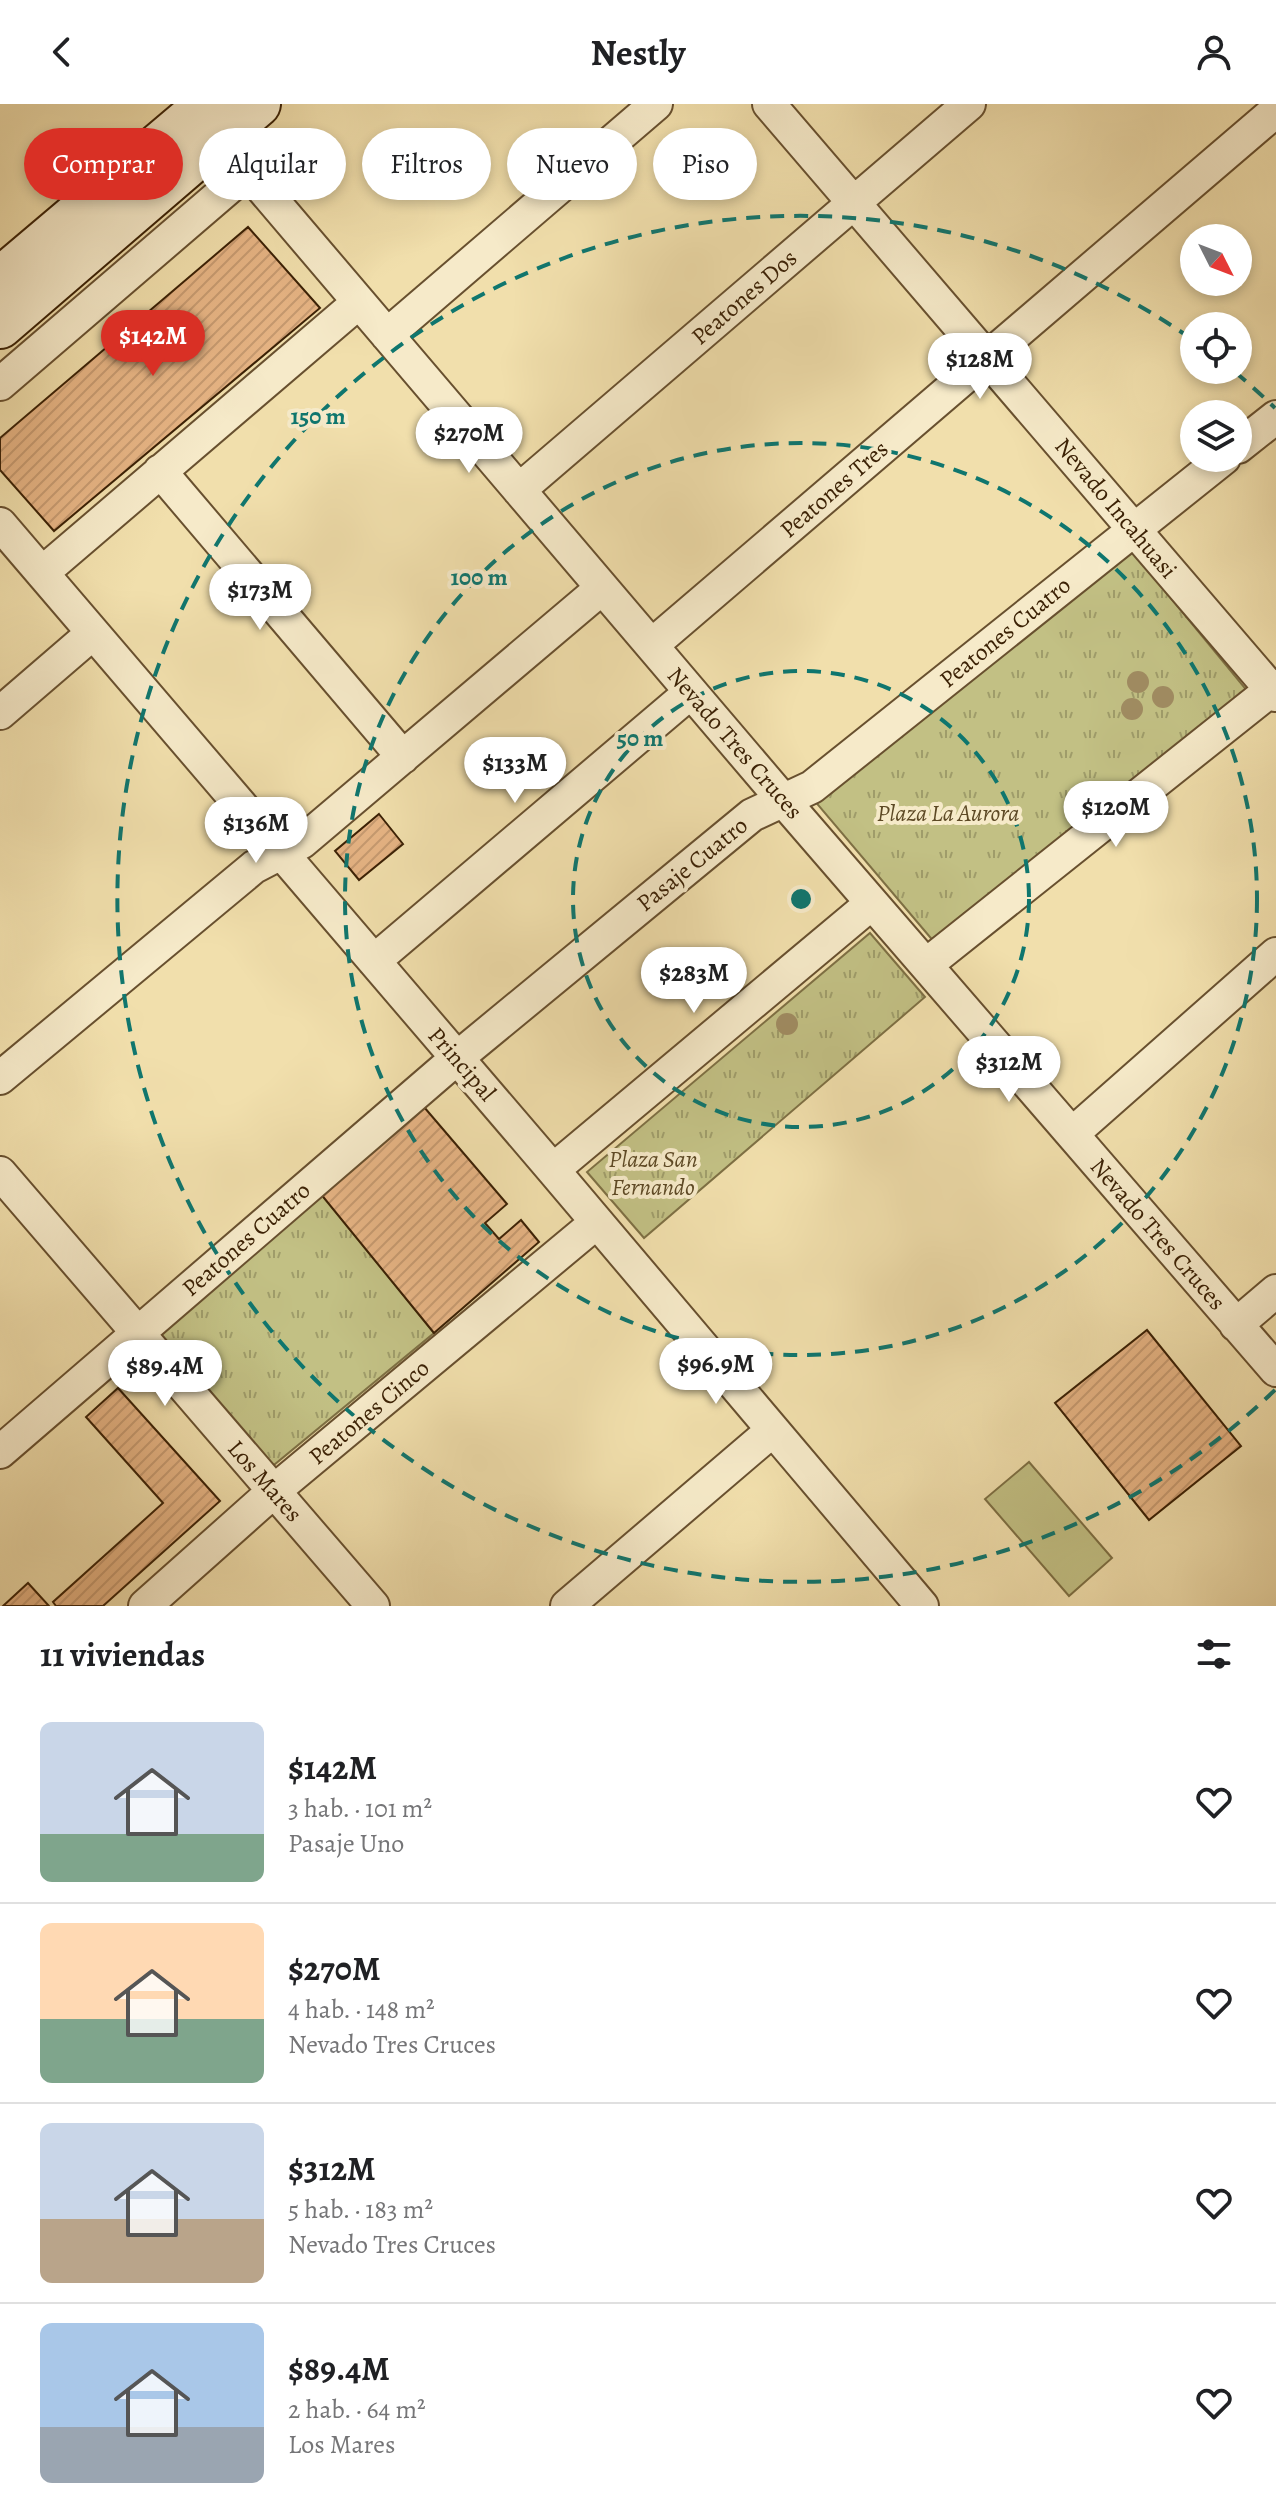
<!DOCTYPE html>
<html lang="es">
<meta charset="utf-8">
<style>
:root{--surface:#fff;--page:#f2f2f2;--text:#202124;--muted:#757577;--line:#e0e0e0;--accent:#d93025}
body{margin:0;font-family:Alegreya,serif;background:var(--page);color:var(--text);height:100vh;display:flex;flex-direction:column;font-size:30px;white-space:nowrap}
*{box-sizing:border-box;margin:0}
p{font-size:26px;color:var(--muted)}
.icon{flex:none;width:44px;height:44px;fill:none;stroke:currentColor;stroke-width:2;stroke-linecap:round;stroke-linejoin:round}
.map{position:relative;height:1502px;overflow:hidden}
.side{display:flex;flex-direction:column;background:var(--surface);flex:1}
.side>*{flex:none}
.banner{position:absolute;left:24px;top:24px;width:800px;height:72px;display:flex;gap:16px}
.needle{width:52px;rotate:132deg}
.buttons{position:absolute;left:1180px;top:120px;display:grid;gap:16px}
.buttons a{display:grid;place-items:center;width:72px;height:72px;border-radius:50%;background:var(--surface);box-shadow:0 4px 12px #0003;font-size:40px}
.price{position:absolute;translate:-50% -68px;padding:0 18px;border-radius:28px;background:#fff;color:#222;font-size:26px;line-height:52px;filter:drop-shadow(0 2px 4px #0008)}
.price::after{content:'';position:absolute;left:50%;top:48px;width:24px;height:18px;margin-left:-12px;background:inherit;clip-path:polygon(0 0,100% 0,50% 100%)}
.price.selected{background:var(--accent);color:#fff}
ul{padding:0;list-style:none}
li{display:flex;align-items:center;gap:24px;height:200px;padding:0 40px}
li+li{border-top:2px solid var(--line)}
li span{display:grid;place-items:center;flex:none;width:224px;height:160px;border-radius:12px;color:#555}
li>.icon{margin-inline-start:auto}
span .icon{width:96px;height:96px;fill:#fffc;stroke-width:1}
li b{font-size:34px}
h2{display:flex;justify-content:space-between;align-items:center;height:96px;padding:0 40px;font-size:34px}
.chip{padding:0 28px;border-radius:36px;background:var(--surface);box-shadow:0 4px 12px #0003;font-size:28px;line-height:72px}
.chip.selected{background:var(--accent);color:#fff}
header{display:flex;justify-content:space-between;align-items:center;height:104px;padding:0 40px;background:var(--surface);font-size:36px;font-weight:700}
.map>svg:first-child{display:block}
.park{fill:url(#park-tufts);stroke:#7e7044;stroke-width:2}
.garden{fill:#c2c084;stroke:#7e7044;stroke-width:2}
.building{fill:url(#building-hatch);stroke:#3b2105;stroke-width:2}
.lines{fill:none;stroke-linecap:round;stroke-linejoin:round}
.street-casing{stroke:#68502f;stroke-width:36}
.secondary-casing{stroke:#3b2105;stroke-width:48}
.street{stroke:#f6eac9;stroke-width:32}
.secondary{stroke:#f6eac9;stroke-width:44}
.tree{fill:#a08c62}
.ring{fill:none;stroke:#0f766e;stroke-width:4;stroke-dasharray:14 10}
.labels{text-anchor:middle;stroke-width:8;stroke-linejoin:round;paint-order:stroke}
.street-label{font-size:24px;fill:#3b2105;stroke:#f6eac9}
.park-label{font-size:24px;font-style:italic;fill:#5d4925;stroke:#f6eac9}
.centre{fill:#0f766e;stroke:#f6eac9;stroke-width:4}
.ring-label{font-size:24px;text-anchor:middle;font-weight:bold;fill:#0f766e;stroke:#f6eac9;stroke-width:8;stroke-linejoin:round;paint-order:stroke}
</style>
<header><svg class="icon" aria-label="back" viewBox="0 0 24 24"><path d="M15 5l-7 7 7 7"/></svg>Nestly<svg class="icon" aria-label="person" viewBox="0 0 24 24"><circle cx="12" cy="8" r="4"/><path d="M4 21q1-7 8-7t8 7"/></svg></header>
<div class="map">
<svg width="1276" height="1502" viewBox="0 0 1276 1502">
<defs>
<pattern id="park-tufts" width="24" height="20" patternUnits="userSpaceOnUse" patternTransform="scale(2)"><rect width="24" height="20" fill="#c2c084"/><path d="M3 7l-1-3M5 7V3M7 7l1-3M15 17l-1-3M17 17v-4M19 17l1-3" fill="none" stroke="#9f9c6a"/></pattern>
<pattern id="building-hatch" width="6" height="6" patternUnits="userSpaceOnUse" patternTransform="scale(2)"><rect width="6" height="6" fill="#e6b484"/><path d="M-1 1l2-2M0 6l6-6M5 7l2-2" fill="none" stroke="#c69a70"/></pattern>
</defs>
<rect width="100%" height="100%" fill="#f1dfac"/>
<filter id="stains"><feTurbulence type="fractalNoise" baseFrequency=".0025" numOctaves="4"/><feColorMatrix values="0 0 0 0 .2 0 0 0 0 .09 0 0 0 0 .02 0 0 0 .5 -.17"/></filter>
<radialGradient id="worn" r=".72"><stop offset=".6" stop-color="#630" stop-opacity="0"/><stop offset="1" stop-color="#630" stop-opacity=".3"/></radialGradient>
<path class="park" d="M 1133,448 L 1249,589 L 935,839 L 813,695 Z
M 870,829 L 925,893 L 644,1134 L 587,1068 Z
M 320,1089 L 434,1229 L 269,1365 L 154,1225 Z"/>
<path class="garden" d="M 1029,1358 L 1112,1454 L 1069,1492 L 985,1395 Z"/>
<path class="building" d="M 248,123 L 320,204 L 54,427 L 0,366 L 0,334 Z
M 379,710 L 403,740 L 359,776 L 335,747 Z
M 424,1003 L 507,1100 L 485,1119 L 499,1135 L 521,1116 L 539,1138 L 434,1229 L 320,1089 Z
M 1147,1226 L 1241,1342 L 1149,1416 L 1055,1299 Z
M 118,1284 L 220,1397 L 103,1502 L 56,1502 L 53,1498 L 163,1399 L 86,1313 Z
M 28,1479 L 49,1502 L 3,1502 Z"/>
<g class="lines">
<g class="street-casing">
<path id="street" d="M 769,0 L 1276,591
M 205,17 L 783,696 L 1276,1266
M 387,231 L 656,0
M 0,280 L 247,68
M 1238,343 L 1276,313
M 160,367 L 403,653
M 519,386 L 969,0
M 0,420 L 553,1066 L 922,1502
M 42,469 L 359,198
M 652,541 L 1272,10
M 0,609 L 93,529
M 374,857 L 691,588
M 926,861 L 1276,582
M 0,974 L 254,763 L 302,738 L 602,484
M 1072,1030 L 1276,850
M 553,1066 L 872,799
M 0,1069 L 373,1502
M 1236,1221 L 1276,1187
M 0,1348 L 457,954 L 752,711 L 812,683 L 1224,354
M 145,1502 L 274,1387 L 597,1118
M 567,1502 L 773,1326"/>
</g>
<g class="secondary-casing">
<path id="secondary" d="M 0,176 L 208,0
M 0,222 L 258,0"/>
</g>
<use href="#street" class="street"/>
<use href="#secondary" class="secondary"/>
</g>
<g class="tree">
<circle cx="1138" cy="578" r="11"/>
<circle cx="1163" cy="593" r="11"/>
<circle cx="1132" cy="605" r="11"/>
<circle cx="787" cy="920" r="11"/>
</g>
<g class="ring">
<circle cx="801" cy="795" r="228"/>
<circle cx="801" cy="795" r="456"/>
<path d="M1275 1286A683 683 0 1 1 1193 236M1235 268A683 683 0 0 1 1275 304"/>
</g>
<g class="labels">
<g class="street-label">
<text transform="translate(744 193) rotate(-41)" y="8">Peatones Dos</text>
<text transform="translate(834 385) rotate(-41)" y="8">Peatones Tres</text>
<text transform="translate(1116 404) rotate(50)" y="8">Nevado Incahuasi</text>
<text transform="translate(1005 528) rotate(-39)" y="8">Peatones Cuatro</text>
<text transform="translate(735 639) rotate(49)" y="8">Nevado Tres Cruces</text>
<text transform="translate(692 760) rotate(-39)" y="8">Pasaje Cuatro</text>
<text transform="translate(462 960) rotate(49)" y="8">Principal</text>
<text transform="translate(1158 1130) rotate(49)" y="8">Nevado Tres Cruces</text>
<text transform="translate(246 1135) rotate(-41)" y="8">Peatones Cuatro</text>
<text transform="translate(369 1308) rotate(-40)" y="8">Peatones Cinco</text>
<text transform="translate(265 1377) rotate(49)" y="8">Los Mares</text>
</g>
<g class="park-label">
<text x="948" y="717">Plaza La Aurora</text>
<text x="653" y="1063">Plaza San<tspan x="653" dy="28">Fernando</tspan></text>
</g>
</g>
<circle cx="801" cy="795" r="12" class="centre"/>
<g class="ring-label">
<text x="318" y="320">150 m</text>
<text x="479" y="481">100 m</text>
<text x="640" y="642">50 m</text>
</g>
<rect width="100%" height="100%" filter="url(#stains)"/>
<rect width="100%" height="100%" fill="url(#worn)"/>
</svg>
<div class="buttons">
<a><svg class="needle" viewBox="-14 -14 28 28"><path d="M0-13l5 13h-10z" fill="#e53935"/><path d="M0 13l5-13h-10z" fill="#757577"/></svg></a>
<a><svg class="icon" aria-label="locate" viewBox="0 0 24 24"><circle cx="12" cy="12" r="6"/><path d="M12 2v4M12 18v4M2 12h4M18 12h4"/></svg></a>
<a><svg class="icon" aria-label="layers" viewBox="0 0 24 24"><path d="M12 4l9 5-9 5-9-5zM3 14l9 5 9-5"/></svg></a>
</div>
<b class="price selected" style="left:153px;top:274px">$142M</b>
<b class="price" style="left:980px;top:297px">$128M</b>
<b class="price" style="left:469px;top:371px">$270M</b>
<b class="price" style="left:260px;top:528px">$173M</b>
<b class="price" style="left:515px;top:701px">$133M</b>
<b class="price" style="left:1116px;top:745px">$120M</b>
<b class="price" style="left:256px;top:761px">$136M</b>
<b class="price" style="left:694px;top:911px">$283M</b>
<b class="price" style="left:1009px;top:1000px">$312M</b>
<b class="price" style="left:716px;top:1302px">$96.9M</b>
<b class="price" style="left:165px;top:1304px">$89.4M</b>
<div class="banner">
<a class="chip selected">Comprar</a>
<a class="chip">Alquilar</a>
<a class="chip">Filtros</a>
<a class="chip">Nuevo</a>
<a class="chip">Piso</a>
</div>
</div>
<section class="side">
<h2>11 viviendas<svg class="icon" aria-label="filters" viewBox="0 0 24 24"><path d="M4 7h16M4 17h16"/><circle cx="9" cy="7" r="2"/><circle cx="15" cy="17" r="2"/></svg></h2>
<ul>
<li><span style="background:linear-gradient(#c9d6e8 70%,#7fa58c 0)"><svg class="icon" aria-label="home" viewBox="0 0 24 24"><path d="M3 11l9-7 9 7M6 9v11h12V9"/></svg></span><div><b>$142M</b><p>3 hab. · 101 m²</p><p>Pasaje Uno</p></div><svg class="icon" aria-label="heart" viewBox="0 0 24 24"><path d="M12 20l-8-8c-3-5 5-10 8-4 3-6 11-1 8 4z"/></svg></li>
<li><span style="background:linear-gradient(#ffd9b3 60%,#7fa58c 0)"><svg class="icon" aria-label="home" viewBox="0 0 24 24"><path d="M3 11l9-7 9 7M6 9v11h12V9"/></svg></span><div><b>$270M</b><p>4 hab. · 148 m²</p><p>Nevado Tres Cruces</p></div><svg class="icon" aria-label="heart" viewBox="0 0 24 24"><path d="M12 20l-8-8c-3-5 5-10 8-4 3-6 11-1 8 4z"/></svg></li>
<li><span style="background:linear-gradient(#c9d6e8 60%,#b9a48a 0)"><svg class="icon" aria-label="home" viewBox="0 0 24 24"><path d="M3 11l9-7 9 7M6 9v11h12V9"/></svg></span><div><b>$312M</b><p>5 hab. · 183 m²</p><p>Nevado Tres Cruces</p></div><svg class="icon" aria-label="heart" viewBox="0 0 24 24"><path d="M12 20l-8-8c-3-5 5-10 8-4 3-6 11-1 8 4z"/></svg></li>
<li><span style="background:linear-gradient(#a9c7e8 65%,#9aa5b1 0)"><svg class="icon" aria-label="home" viewBox="0 0 24 24"><path d="M3 11l9-7 9 7M6 9v11h12V9"/></svg></span><div><b>$89.4M</b><p>2 hab. · 64 m²</p><p>Los Mares</p></div><svg class="icon" aria-label="heart" viewBox="0 0 24 24"><path d="M12 20l-8-8c-3-5 5-10 8-4 3-6 11-1 8 4z"/></svg></li>
</ul>
</section>
